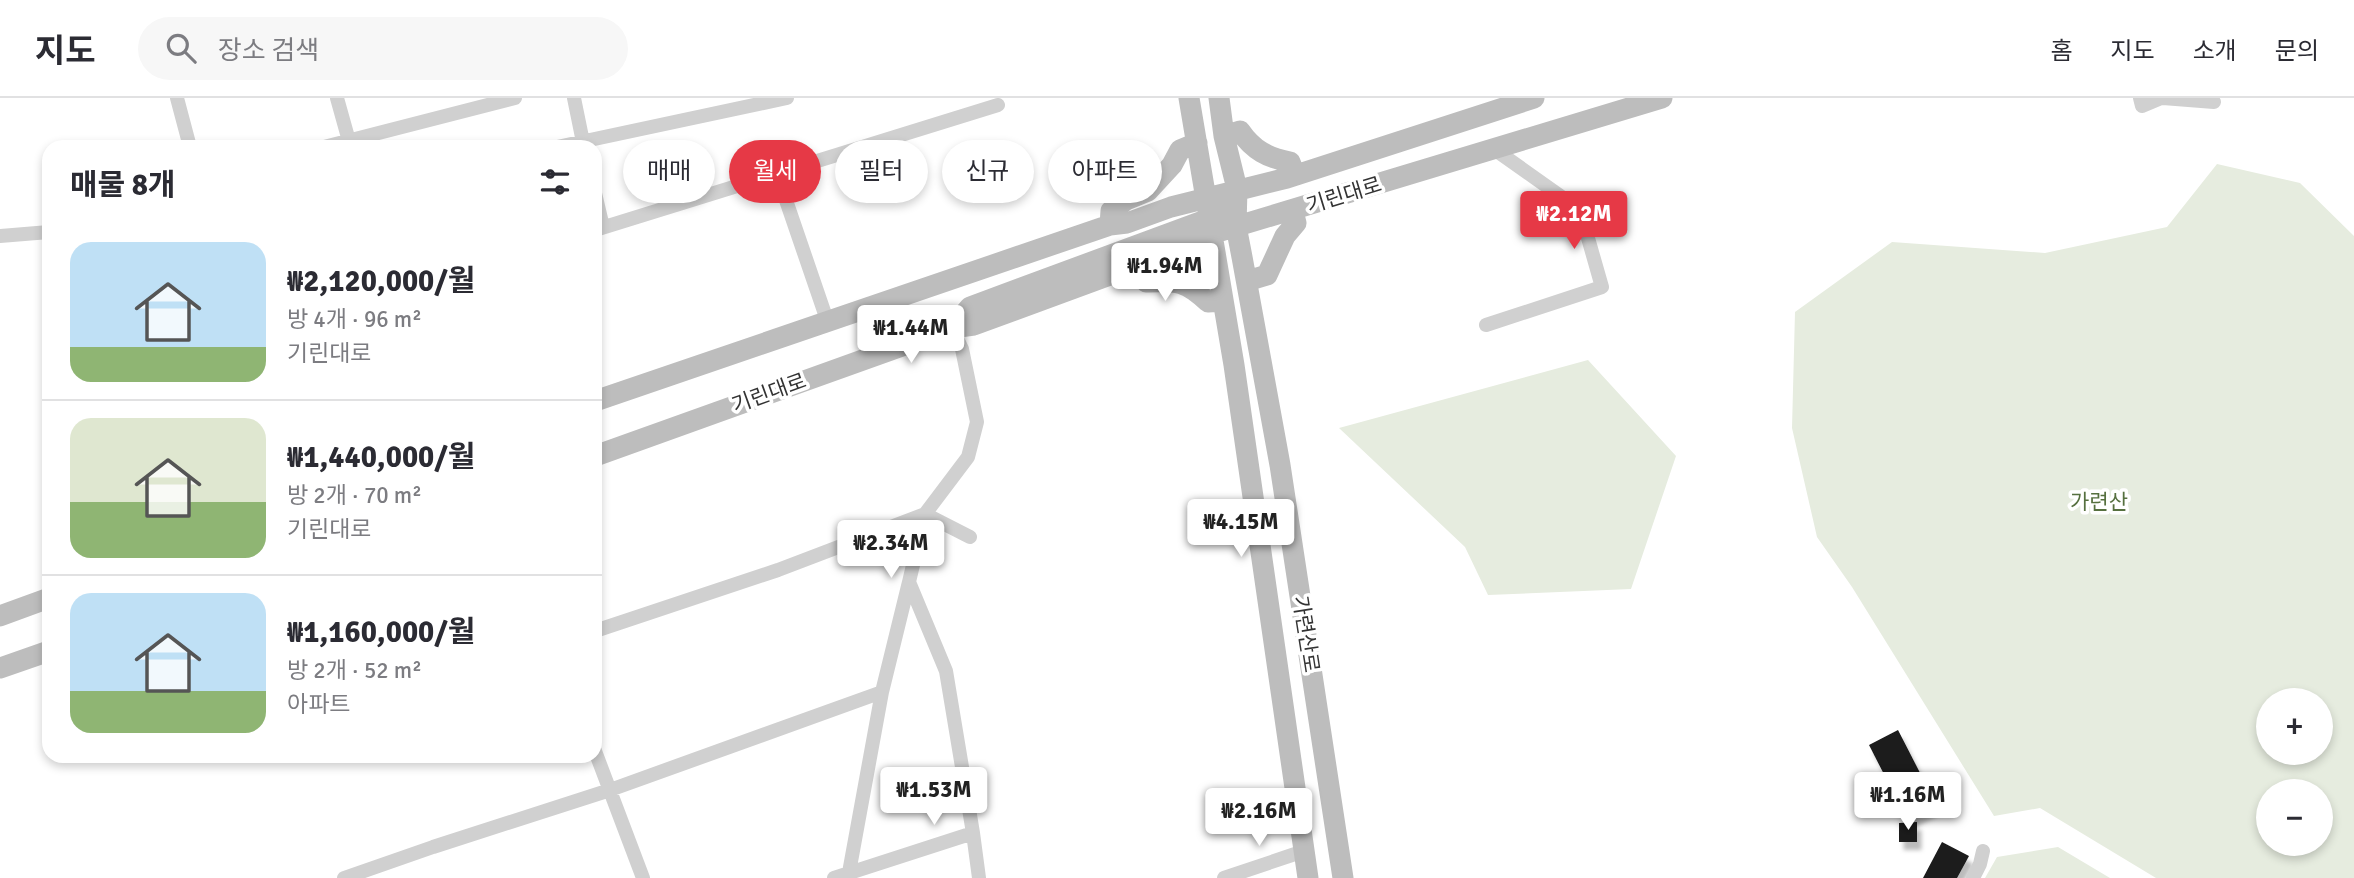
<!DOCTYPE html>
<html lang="ko">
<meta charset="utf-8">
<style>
:root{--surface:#fff;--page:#f7f7f7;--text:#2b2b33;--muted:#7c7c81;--line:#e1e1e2;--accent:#e63946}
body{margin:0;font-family:Signika,"Noto Sans KR",sans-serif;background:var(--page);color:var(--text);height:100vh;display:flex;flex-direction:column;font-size:26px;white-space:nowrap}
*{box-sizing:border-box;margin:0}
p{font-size:23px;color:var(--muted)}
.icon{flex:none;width:38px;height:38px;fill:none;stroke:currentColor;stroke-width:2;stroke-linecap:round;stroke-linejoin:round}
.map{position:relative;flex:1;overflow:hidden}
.panel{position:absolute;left:42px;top:42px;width:560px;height:623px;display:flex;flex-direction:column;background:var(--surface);border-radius:21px;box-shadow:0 4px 10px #0003}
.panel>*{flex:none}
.guide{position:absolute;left:623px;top:42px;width:665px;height:63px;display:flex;gap:14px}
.controls{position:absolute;left:2256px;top:590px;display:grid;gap:14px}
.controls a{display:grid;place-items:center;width:77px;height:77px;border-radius:50%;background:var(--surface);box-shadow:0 4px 10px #0003;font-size:35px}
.price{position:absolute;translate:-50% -60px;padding:0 16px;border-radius:7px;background:#fff;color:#222;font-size:23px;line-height:46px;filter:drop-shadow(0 2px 4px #0008)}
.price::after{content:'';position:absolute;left:50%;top:42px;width:21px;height:16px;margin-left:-10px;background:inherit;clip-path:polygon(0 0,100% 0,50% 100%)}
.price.current{background:var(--accent);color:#fff}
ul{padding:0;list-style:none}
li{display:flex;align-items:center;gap:21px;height:175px;padding:0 28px}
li+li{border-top:2px solid var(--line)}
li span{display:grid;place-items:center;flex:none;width:196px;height:140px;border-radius:21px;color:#555}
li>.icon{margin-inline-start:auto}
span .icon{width:84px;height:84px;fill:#fffc;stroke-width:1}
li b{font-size:30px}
h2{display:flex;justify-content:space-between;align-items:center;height:84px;padding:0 28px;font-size:30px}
.pill{padding:0 24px;border-radius:32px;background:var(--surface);box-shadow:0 4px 10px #0003;font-size:24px;line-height:63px}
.pill.current{background:var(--accent);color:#fff}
header{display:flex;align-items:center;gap:42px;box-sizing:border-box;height:98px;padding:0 35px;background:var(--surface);border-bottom:2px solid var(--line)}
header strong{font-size:33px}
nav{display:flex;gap:38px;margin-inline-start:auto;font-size:24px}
.search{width:490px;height:63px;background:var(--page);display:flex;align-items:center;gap:18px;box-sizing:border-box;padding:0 24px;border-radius:38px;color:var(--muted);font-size:26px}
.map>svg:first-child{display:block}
.green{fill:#e6ecdf;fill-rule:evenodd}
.building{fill:#1a1a1a;filter:url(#shadow)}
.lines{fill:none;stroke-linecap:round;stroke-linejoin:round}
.street{stroke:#d0d0d0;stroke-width:14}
.secondary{stroke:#bdbdbd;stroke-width:21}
.labels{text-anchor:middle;stroke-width:7;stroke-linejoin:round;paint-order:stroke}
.street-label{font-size:21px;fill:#333;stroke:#fff}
.park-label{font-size:21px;fill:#56703f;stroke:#fff}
</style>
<header>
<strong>지도</strong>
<div class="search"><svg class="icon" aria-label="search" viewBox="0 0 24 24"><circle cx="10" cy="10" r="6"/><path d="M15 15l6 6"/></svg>장소 검색</div>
<nav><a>홈</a><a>지도</a><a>소개</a><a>문의</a></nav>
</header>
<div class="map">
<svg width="2354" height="780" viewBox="0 0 2354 780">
<defs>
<filter id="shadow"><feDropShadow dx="4.5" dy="8" stdDeviation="2" flood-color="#0004"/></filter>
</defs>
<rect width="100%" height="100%" fill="#fff"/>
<path class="green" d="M 2217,66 L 2300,85 L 2354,138 L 2354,780 L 2156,780 L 2040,710 L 1994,718 L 1852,489 L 1817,439 L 1792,330 L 1795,214 L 1892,144 L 2045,155 L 2167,129 ZM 2320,602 L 2320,654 L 2268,654 L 2268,602 ZM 2320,693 L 2320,746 L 2268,746 L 2268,693 Z
M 1588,262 L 1676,358 L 1631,491 L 1488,497 L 1465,449 L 1339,330 Z
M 2058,749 L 2110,780 L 1985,780 L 1997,759 Z"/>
<path class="building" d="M 1898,632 L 1937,708 L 1908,723 L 1869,647 Z
M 1917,724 L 1917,744 L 1899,744 L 1899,725 Z
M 1942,744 L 1969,758 L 1957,780 L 1923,780 Z"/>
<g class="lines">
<path class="street" d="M 177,0 L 190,49
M 337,0 L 349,43
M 574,0 L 584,49
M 2140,0 L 2142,8 L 2161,0
M 2163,0 L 2214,4
M 324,49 L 515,0
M 557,49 L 787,0
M 777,76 L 827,222
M 595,95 L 603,129
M 595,132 L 998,7
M 0,138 L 49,134
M 1486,227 L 1602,189 L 1580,112 L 1494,51
M 952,230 L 962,251 L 977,324 L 968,359 L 925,416 L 909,484 L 946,573 L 973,735
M 595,533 L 778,472 L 925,416 L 970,439
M 882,594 L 909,484
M 595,653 L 643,780
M 344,780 L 433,749 L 610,692 L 882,594 L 848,780
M 834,780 L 973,735 L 979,780
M 1224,780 L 1304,753
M 1973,780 L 1980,766 L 1983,753"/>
<path class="secondary" d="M 1189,0 L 1234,267 L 1308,780
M 1219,0 L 1224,38 L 1237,91 L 1236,128 L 1242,159 L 1280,367 L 1343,780
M 1224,38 L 1240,33 C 1253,52 1268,60 1290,64 L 1295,77
M 1110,127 L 1111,113 L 1126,102 L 1148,93 L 1172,67 L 1180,52 L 1197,45
M 1140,166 L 1146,184 C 1177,183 1185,182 1208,204 L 1223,203
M 1247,183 L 1267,177 L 1285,138 L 1296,125 L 1293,113
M 952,230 L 970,209 L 1208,121 L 1219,113
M 595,303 L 1110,127 L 1127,125 L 1171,109 L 1287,80 L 1534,0
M 595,358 L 952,230 L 974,227 L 1140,166 L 1211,136 L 1662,0
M 0,518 L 49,500
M 0,570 L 49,553"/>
</g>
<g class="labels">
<g class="street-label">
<text transform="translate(1344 97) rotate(-17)" y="7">기린대로</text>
<text transform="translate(769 295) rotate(-20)" y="7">기린대로</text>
<text transform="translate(1306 536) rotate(81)" y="7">가련산로</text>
</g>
<g class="park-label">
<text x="2099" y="411">가련산</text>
</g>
</g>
</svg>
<div class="controls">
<a>+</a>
<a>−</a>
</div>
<b class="price current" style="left:1574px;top:153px">₩2.12M</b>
<b class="price" style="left:1165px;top:205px">₩1.94M</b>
<b class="price" style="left:911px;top:267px">₩1.44M</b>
<b class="price" style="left:1241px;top:461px">₩4.15M</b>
<b class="price" style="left:891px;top:482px">₩2.34M</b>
<b class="price" style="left:934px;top:729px">₩1.53M</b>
<b class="price" style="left:1908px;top:734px">₩1.16M</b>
<b class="price" style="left:1259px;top:750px">₩2.16M</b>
<div class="guide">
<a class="pill">매매</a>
<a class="pill current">월세</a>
<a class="pill">필터</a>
<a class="pill">신규</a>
<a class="pill">아파트</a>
</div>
<section class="panel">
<h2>매물 8개<svg class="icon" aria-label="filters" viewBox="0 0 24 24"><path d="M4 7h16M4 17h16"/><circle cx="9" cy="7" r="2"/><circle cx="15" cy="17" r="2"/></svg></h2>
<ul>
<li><span style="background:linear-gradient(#bfe0f5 75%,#8fb573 0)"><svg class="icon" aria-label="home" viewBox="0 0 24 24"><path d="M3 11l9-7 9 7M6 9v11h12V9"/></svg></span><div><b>₩2,120,000/월</b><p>방 4개 · 96 m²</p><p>기린대로</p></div></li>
<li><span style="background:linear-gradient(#dfe7d0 60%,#8fb573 0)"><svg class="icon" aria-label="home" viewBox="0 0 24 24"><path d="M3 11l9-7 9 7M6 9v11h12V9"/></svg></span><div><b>₩1,440,000/월</b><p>방 2개 · 70 m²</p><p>기린대로</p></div></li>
<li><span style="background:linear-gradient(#bfe0f5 70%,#8fb573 0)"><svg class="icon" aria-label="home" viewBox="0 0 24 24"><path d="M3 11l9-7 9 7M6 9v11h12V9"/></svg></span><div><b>₩1,160,000/월</b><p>방 2개 · 52 m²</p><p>아파트</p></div></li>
</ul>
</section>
</div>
